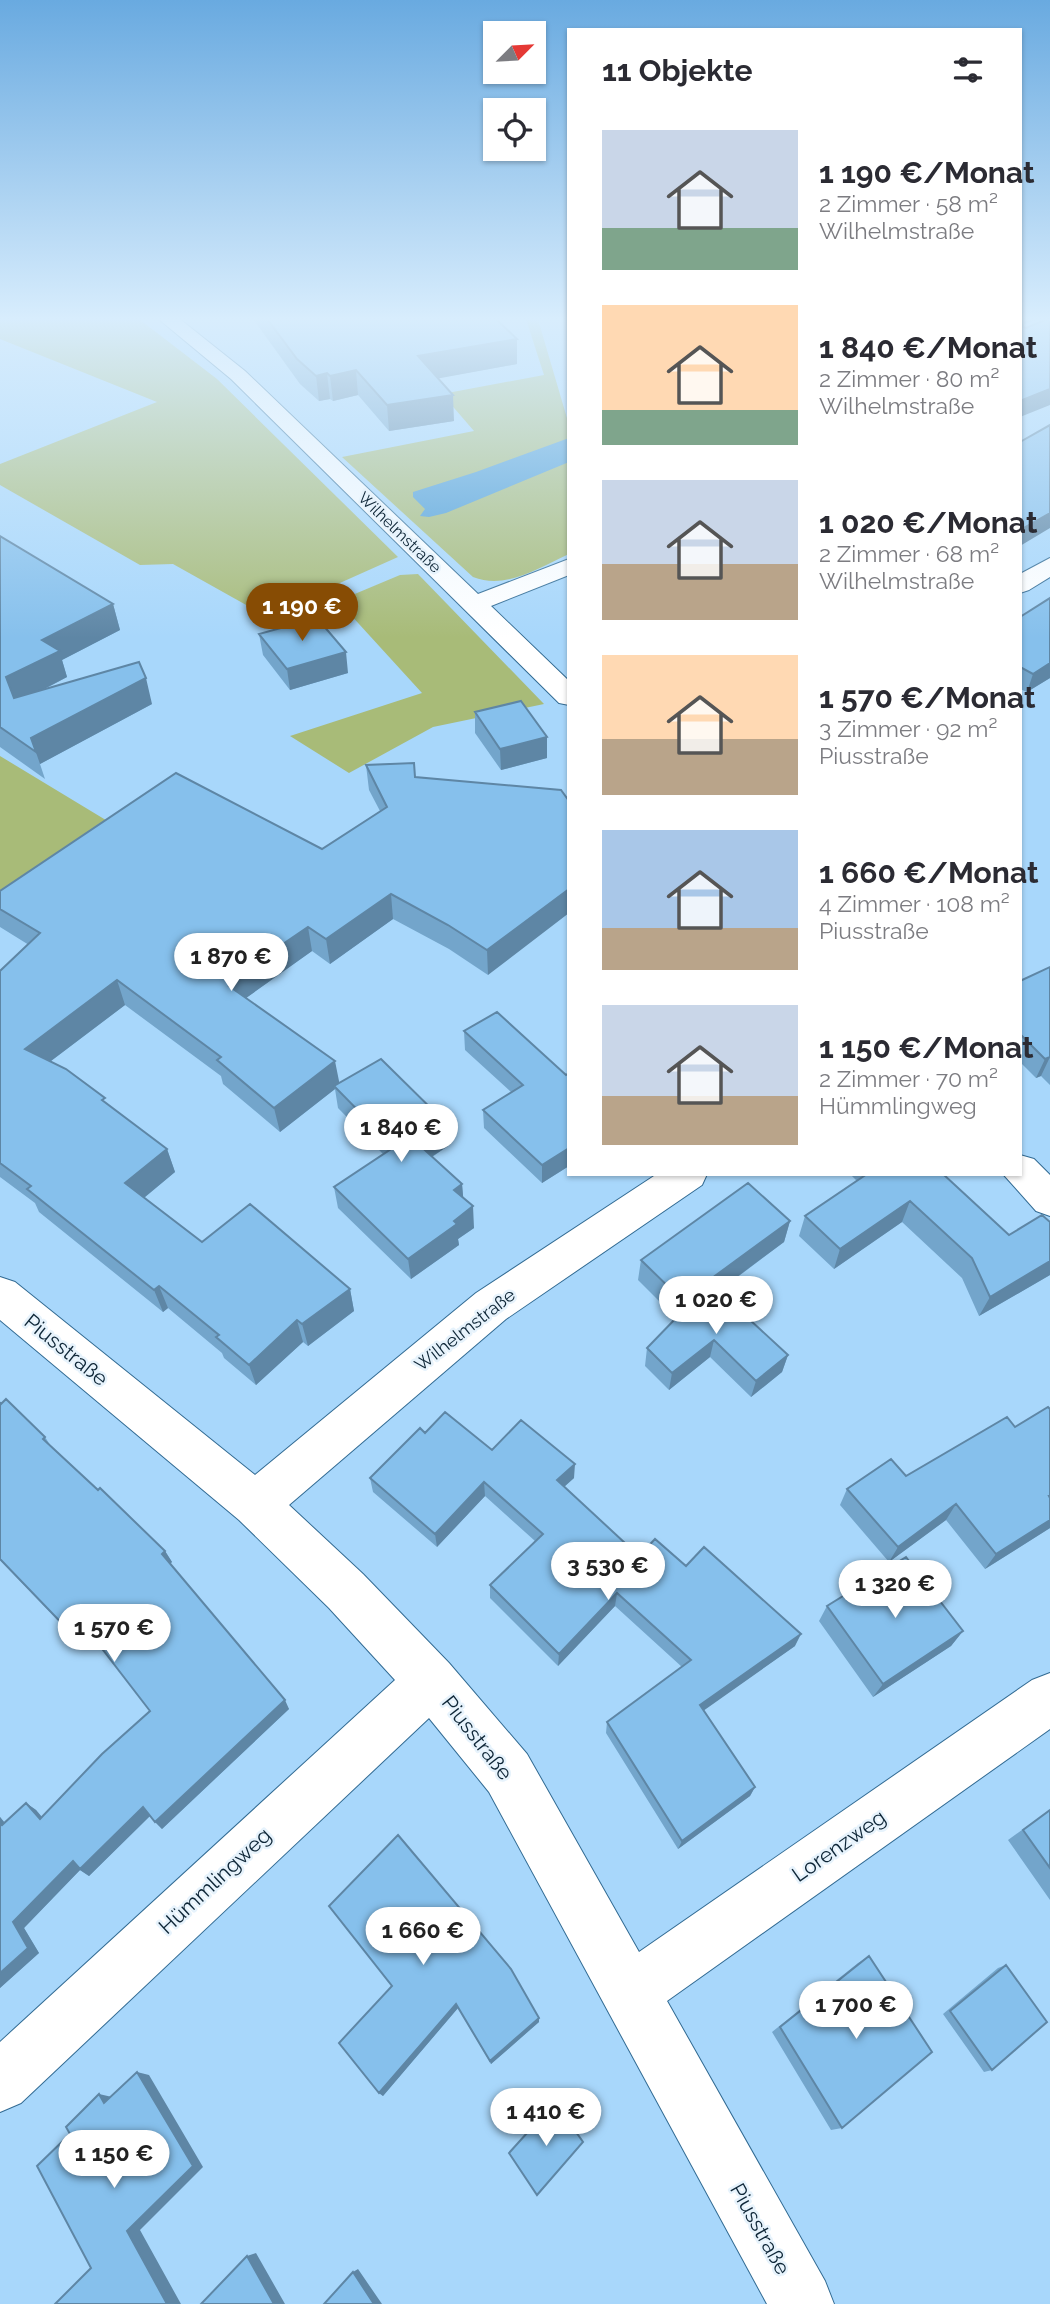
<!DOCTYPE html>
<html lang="de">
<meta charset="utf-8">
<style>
:root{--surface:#fff;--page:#f2f2f3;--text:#2b2b33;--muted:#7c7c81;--accent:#874c04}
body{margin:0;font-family:Raleway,sans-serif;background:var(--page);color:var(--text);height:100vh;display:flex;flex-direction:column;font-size:26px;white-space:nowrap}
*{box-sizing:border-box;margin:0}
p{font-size:23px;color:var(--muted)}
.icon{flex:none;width:38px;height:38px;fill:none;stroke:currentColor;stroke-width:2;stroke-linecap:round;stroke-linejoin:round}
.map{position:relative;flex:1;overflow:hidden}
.drawer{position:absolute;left:567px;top:28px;width:455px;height:1148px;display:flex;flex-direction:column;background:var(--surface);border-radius:0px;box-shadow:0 2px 5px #0004}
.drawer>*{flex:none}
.needle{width:46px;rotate:66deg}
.tools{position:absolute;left:483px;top:21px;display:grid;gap:14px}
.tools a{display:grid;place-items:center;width:63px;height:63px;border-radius:0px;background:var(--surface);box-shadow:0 2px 5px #0004;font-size:35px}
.price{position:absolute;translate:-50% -60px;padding:0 16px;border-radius:24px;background:#fff;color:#222;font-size:23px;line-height:46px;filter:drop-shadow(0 2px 4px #0008)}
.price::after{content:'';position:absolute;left:50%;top:42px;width:21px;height:16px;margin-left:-10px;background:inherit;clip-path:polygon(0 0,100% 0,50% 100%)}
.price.active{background:var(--accent);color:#fff}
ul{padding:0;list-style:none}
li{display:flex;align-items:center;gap:21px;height:175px;padding:0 35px}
li span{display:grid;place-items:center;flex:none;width:196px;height:140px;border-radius:0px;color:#555}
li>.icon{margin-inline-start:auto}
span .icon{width:84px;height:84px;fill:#fffc;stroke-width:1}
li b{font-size:30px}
h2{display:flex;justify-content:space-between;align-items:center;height:84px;padding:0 35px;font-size:30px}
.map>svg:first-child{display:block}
.green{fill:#a8bb78}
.water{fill:#4c9cd4}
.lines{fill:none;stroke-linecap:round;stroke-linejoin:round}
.street-casing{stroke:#326b93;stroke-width:2}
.street{fill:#fff;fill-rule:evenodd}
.wall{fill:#73a5cb}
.shaded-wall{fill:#5e86a5}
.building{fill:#86c0ec;stroke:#5e86a5;stroke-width:2}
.labels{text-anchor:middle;stroke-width:5;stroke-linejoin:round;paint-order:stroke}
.far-street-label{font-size:16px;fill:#0d2536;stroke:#e7f3fc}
.street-label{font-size:18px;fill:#0d2536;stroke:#e7f3fc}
.near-street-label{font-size:21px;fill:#0d2536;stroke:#e7f3fc}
</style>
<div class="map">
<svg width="1050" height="2304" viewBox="0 0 1050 2304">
<rect width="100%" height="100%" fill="#a8d7fb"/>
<path class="green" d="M 0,316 L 135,316 L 217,379 L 398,557 L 266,616 L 173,564 L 140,565 L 0,485 L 0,464 L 157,402 L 0,339 Z
M 525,316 L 537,316 L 569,425 L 569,554 C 538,568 506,590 473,577 L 342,457 L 474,431 L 442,394 L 544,375 Z
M 418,574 L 544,704 L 433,727 L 349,773 L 290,736 L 422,693 L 338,601 L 400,575 Z
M 0,756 L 119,828 L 0,908 Z"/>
<path class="water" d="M 569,438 L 569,462 L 446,513 L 429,517 L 420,516 L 425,509 L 413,497 L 413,492 L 476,472 Z"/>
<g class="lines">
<g class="street-casing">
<path id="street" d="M 155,316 L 176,316 L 245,371 L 478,594 L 569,559 L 569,575 L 491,606 L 569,681 L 569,705 L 559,703 L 231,379 Z
M 1050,558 L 1050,577 L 1029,590 L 1020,593 L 1020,574 Z
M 1020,1155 L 1034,1159 L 1050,1175 L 1050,1216 L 1036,1211 L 1003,1174 L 1020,1174 Z
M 657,1174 L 707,1174 L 702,1185 L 506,1319 L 289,1505 L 363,1574 L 449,1663 L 527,1754 L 639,1952 L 1032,1680 L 1050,1673 L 1050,1729 L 667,2001 L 825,2281 L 834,2304 L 767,2304 L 489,1792 L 429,1718 L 21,2103 L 0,2112 L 0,2042 L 395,1680 L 329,1608 L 239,1520 L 0,1320 L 0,1277 L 15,1282 L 255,1475 L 476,1293 Z"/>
</g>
<use href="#street" class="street"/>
</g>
<path class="wall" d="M 251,316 L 493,316 L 517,339 L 517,364 L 438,378 L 454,421 L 389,431 L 358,395 L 333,401 L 330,399 L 319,401 L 300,384 Z
M 0,536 L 113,604 L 120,630 L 62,660 L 67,677 L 43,690 L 152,704 L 40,764 L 45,779 L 0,747 Z
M 1050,598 L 1050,678 L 1027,692 L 1020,689 L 1020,617 Z
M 259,634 L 348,673 L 290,690 L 263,655 Z
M 475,712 L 547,737 L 547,758 L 501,770 L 475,733 Z
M 366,765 L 415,777 L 561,790 L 488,975 L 449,949 L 393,919 L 330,964 L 312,951 L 246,998 L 339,1083 L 448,1146 L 432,1157 L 462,1184 L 463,1198 L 474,1228 L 458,1239 L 459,1245 L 411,1279 L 338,1208 L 334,1187 L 383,1154 L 338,1108 L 335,1089 L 280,1132 L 223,1084 L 221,1076 L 125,1005 L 51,1061 L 167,1149 L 175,1172 L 144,1198 L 202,1242 L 350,1289 L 354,1311 L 308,1346 L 303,1342 L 256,1385 L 224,1358 L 222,1353 L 168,1308 L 163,1312 L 39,1212 L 35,1203 L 0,1177 L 0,971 L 29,945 L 0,927 L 0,891 L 322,849 L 380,811 L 369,790 Z
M 1050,967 L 1050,1085 L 1041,1076 L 1036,1078 L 1020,1062 L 1020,981 Z
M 464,1031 L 566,1075 L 569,1073 L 569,1166 L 542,1183 L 484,1128 L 483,1110 L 511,1092 L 465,1050 Z
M 850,1174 L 948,1174 L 945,1176 L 1009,1235 L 1050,1222 L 1050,1275 L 979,1316 L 962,1278 L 902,1222 L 834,1269 L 799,1236 L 805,1216 L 857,1181 Z
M 790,1221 L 784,1242 L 719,1291 L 788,1355 L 782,1372 L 751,1397 L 710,1357 L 669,1390 L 645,1366 L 647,1348 L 676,1318 L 638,1280 L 641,1260 Z
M 0,1403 L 45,1437 L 52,1448 L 165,1551 L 172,1562 L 170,1563 L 289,1709 L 162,1829 L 150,1816 L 89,1876 L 80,1870 L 24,1928 L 39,1953 L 0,1988 L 0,1817 L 5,1823 L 26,1803 L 36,1810 L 42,1817 L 150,1711 L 94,1638 L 84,1648 L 0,1560 Z
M 1050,1409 L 1050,1528 L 985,1569 L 946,1520 L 889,1562 L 840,1505 L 847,1489 L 906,1476 L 1015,1427 Z
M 425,1433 L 492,1450 L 574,1478 L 564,1487 L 639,1556 L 686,1566 L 795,1646 L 703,1710 L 755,1787 L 750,1796 L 678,1849 L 606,1733 L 607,1722 L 682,1667 L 615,1606 L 558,1666 L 490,1598 L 490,1585 L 535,1541 L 485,1496 L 437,1547 L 373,1492 L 370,1478 Z
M 827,1606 L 963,1631 L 951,1646 L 873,1697 L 819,1621 Z
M 1050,1810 L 1050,1900 L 1008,1840 Z
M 869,1956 L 842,2128 L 831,2130 L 772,2032 L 858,1963 Z
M 1006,1965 L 992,2070 L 984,2072 L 943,2014 L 998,1968 Z
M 391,1987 L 539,2022 L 491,2064 L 458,2008 L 383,2096 L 379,2093 Z"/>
<path class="shaded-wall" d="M 1022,316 L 1045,316 L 1020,326 Z
M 517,339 L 517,364 L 419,382 L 418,356 Z
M 356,370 L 358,395 L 333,401 L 330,376 Z
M 327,373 L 330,399 L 319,401 L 316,376 Z
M 1050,389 L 1050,405 L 1020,417 L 1020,401 Z
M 453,395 L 454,421 L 389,431 L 387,405 Z
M 1050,513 L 1050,528 L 1020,546 L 1020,530 Z
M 113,604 L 120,630 L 62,660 L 67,677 L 15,704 L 6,677 L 42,640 Z
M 346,652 L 348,673 L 290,690 L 287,669 Z
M 1050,663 L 1050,678 L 1027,692 L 1033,674 Z
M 146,678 L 152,704 L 40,764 L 31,738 Z
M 547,737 L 547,758 L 501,770 L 500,749 Z
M 569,889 L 569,913 L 488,975 L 487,950 Z
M 391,894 L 393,919 L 330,964 L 326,939 Z
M 308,927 L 312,951 L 239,1003 L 229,986 L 230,980 Z
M 117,980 L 125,1005 L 35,1073 L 25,1049 Z
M 1050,1057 L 1041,1076 L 1036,1078 L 1045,1059 Z
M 335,1061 L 340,1086 L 334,1086 L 335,1089 L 280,1132 L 274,1108 Z
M 447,1124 L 448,1146 L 419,1165 L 417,1143 Z
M 569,1148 L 569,1166 L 542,1183 L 542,1165 Z
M 167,1149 L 175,1172 L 134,1206 L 125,1183 Z
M 462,1184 L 464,1206 L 454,1190 Z
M 910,1201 L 902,1222 L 834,1269 L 840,1249 Z
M 473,1206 L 474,1228 L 458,1239 L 459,1245 L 411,1279 L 408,1259 L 454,1221 Z
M 790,1221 L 784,1242 L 679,1320 L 682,1300 Z
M 1050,1261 L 1050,1275 L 979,1316 L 990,1297 Z
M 159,1286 L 168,1308 L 163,1312 L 154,1290 Z
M 350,1289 L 354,1311 L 308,1346 L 302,1324 Z
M 297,1320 L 303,1342 L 256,1385 L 249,1365 Z
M 714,1340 L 710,1357 L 669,1390 L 672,1373 Z
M 788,1355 L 782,1372 L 751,1397 L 756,1381 Z
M 575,1464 L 574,1478 L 556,1494 L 557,1480 Z
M 484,1482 L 485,1496 L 437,1547 L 435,1534 Z
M 956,1504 L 946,1520 L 889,1562 L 898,1547 Z
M 1050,1520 L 1050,1528 L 985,1569 L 996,1554 Z
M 165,1551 L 172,1562 L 169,1565 L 162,1554 Z
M 617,1593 L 615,1606 L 558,1666 L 559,1654 Z
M 86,1628 L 94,1638 L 84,1648 L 75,1637 Z
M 963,1631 L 951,1646 L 873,1697 L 883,1684 Z
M 801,1634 L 795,1646 L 696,1716 L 700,1705 Z
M 285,1700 L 289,1709 L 162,1829 L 155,1822 Z
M 755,1787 L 750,1796 L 678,1849 L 682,1841 Z
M 26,1803 L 36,1810 L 50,1827 L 40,1819 Z
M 143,1807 L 151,1815 L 89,1876 L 80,1870 L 24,1928 L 39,1953 L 0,1988 L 0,1973 L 13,1922 L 73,1861 Z
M 0,1817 L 12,1832 L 2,1825 L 0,1823 Z
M 456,2004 L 458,2008 L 383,2096 L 379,2093 Z
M 539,2018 L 539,2022 L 491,2064 L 490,2061 Z
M 137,2072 L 149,2075 L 203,2167 L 140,2230 L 181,2304 L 167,2304 L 127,2231 Z
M 99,2094 L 112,2097 L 104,2103 Z
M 256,2253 L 285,2304 L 274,2304 L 247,2256 Z
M 358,2269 L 382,2304 L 374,2304 L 353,2272 Z"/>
<path class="building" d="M 265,316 L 493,316 L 517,339 L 418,356 L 453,395 L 387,405 L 356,370 L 330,376 L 327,373 L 316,376 L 297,359 Z
M 1020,316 L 1023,316 L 1023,327 L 1026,328 L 1050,318 L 1050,389 L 1020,401 Z
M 1050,425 L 1050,513 L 1020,530 L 1020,442 Z
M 0,536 L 113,604 L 42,640 L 60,651 L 6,677 L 14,698 L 139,662 L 146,678 L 31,738 L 36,752 L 0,727 Z
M 1050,598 L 1050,663 L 1033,674 L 1020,667 L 1020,617 Z
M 317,618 L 346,652 L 287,669 L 259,634 Z
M 521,701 L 547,737 L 500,749 L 475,712 Z
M 414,763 L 415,777 L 561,790 L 569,801 L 569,889 L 487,950 L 448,925 L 391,894 L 326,939 L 308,927 L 230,980 L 234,983 L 229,986 L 335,1061 L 274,1108 L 217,1060 L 221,1057 L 117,980 L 25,1049 L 66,1069 L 105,1098 L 102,1100 L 167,1149 L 125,1183 L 202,1242 L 250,1204 L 350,1289 L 302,1324 L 297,1320 L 249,1365 L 216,1337 L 219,1335 L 159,1286 L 154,1290 L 27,1189 L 31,1186 L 0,1163 L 0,971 L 40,933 L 0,909 L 0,891 L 176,773 L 322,849 L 387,807 L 366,765 Z
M 1050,967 L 1050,1057 L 1045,1059 L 1020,1034 L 1020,981 Z
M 497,1012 L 566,1075 L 569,1073 L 569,1148 L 542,1165 L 483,1110 L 523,1085 L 464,1031 Z
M 381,1059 L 447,1124 L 417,1143 L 462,1184 L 454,1190 L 473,1206 L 454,1221 L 457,1224 L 408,1259 L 334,1187 L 394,1147 L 334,1086 Z
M 867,1174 L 943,1174 L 1009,1235 L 1042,1215 L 1050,1222 L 1050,1261 L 990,1297 L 972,1258 L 910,1201 L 840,1249 L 805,1216 Z
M 748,1183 L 790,1221 L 682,1300 L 641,1260 Z
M 710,1283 L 788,1355 L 756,1381 L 714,1340 L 672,1373 L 647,1348 Z
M 6,1399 L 45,1437 L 43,1439 L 98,1490 L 100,1488 L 165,1551 L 162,1554 L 285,1700 L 155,1822 L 143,1807 L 80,1869 L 73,1861 L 13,1922 L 28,1948 L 0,1973 L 0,1823 L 2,1825 L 26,1803 L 40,1819 L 102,1754 L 150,1711 L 86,1628 L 75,1637 L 0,1559 L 0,1403 L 1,1404 Z
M 1048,1407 L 1050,1409 L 1050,1496 L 1049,1496 L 1050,1498 L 1050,1520 L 996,1554 L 956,1504 L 898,1547 L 847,1489 L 891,1459 L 906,1476 L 1007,1417 L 1015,1427 Z
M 445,1412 L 492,1450 L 521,1420 L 575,1464 L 557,1480 L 639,1556 L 655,1539 L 686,1566 L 704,1547 L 801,1634 L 700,1705 L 755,1787 L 682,1841 L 607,1722 L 691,1660 L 617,1593 L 559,1654 L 490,1585 L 543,1534 L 484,1482 L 435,1534 L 370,1478 L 420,1428 L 425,1433 Z
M 906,1557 L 963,1631 L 883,1684 L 827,1606 Z
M 1050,1810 L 1050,1868 L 1023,1830 Z
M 398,1835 L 511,1969 L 539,2018 L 490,2061 L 456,2004 L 379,2093 L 339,2043 L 392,1986 L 329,1906 Z
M 869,1956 L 932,2052 L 842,2128 L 780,2027 Z
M 1006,1965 L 1047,2022 L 992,2070 L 950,2011 Z
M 137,2072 L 193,2166 L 127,2231 L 167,2304 L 55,2304 L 91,2268 L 37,2166 L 70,2134 L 66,2127 L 99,2094 L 104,2103 Z
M 555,2102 L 583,2142 L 537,2195 L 509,2153 Z
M 247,2256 L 274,2304 L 201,2304 Z
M 353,2272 L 374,2304 L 324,2304 Z"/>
<linearGradient id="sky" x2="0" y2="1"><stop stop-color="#69aae0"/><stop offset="0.5" stop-color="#d8edfd"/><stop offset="1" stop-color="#d8edfd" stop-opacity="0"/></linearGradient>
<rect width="1050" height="638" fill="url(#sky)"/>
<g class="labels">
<g class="far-street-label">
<text transform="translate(400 532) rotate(44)" y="6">Wilhelmstraße</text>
</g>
<g class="street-label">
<text transform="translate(465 1330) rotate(-38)" y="6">Wilhelmstraße</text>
</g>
<g class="near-street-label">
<text transform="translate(66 1350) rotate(39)" y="7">Piusstraße</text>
<text transform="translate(477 1738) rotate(52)" y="7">Piusstraße</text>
<text transform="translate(839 1846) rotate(-35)" y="7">Lorenzweg</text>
<text transform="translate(215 1881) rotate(-43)" y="7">Hümmlingweg</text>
<text transform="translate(760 2229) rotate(61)" y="7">Piusstraße</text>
</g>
</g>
</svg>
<div class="tools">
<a><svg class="needle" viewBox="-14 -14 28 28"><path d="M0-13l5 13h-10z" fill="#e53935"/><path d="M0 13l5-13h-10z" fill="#7c7c81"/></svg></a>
<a><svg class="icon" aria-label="locate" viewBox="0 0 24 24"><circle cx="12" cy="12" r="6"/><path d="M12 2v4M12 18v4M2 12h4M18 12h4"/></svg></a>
</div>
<b class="price active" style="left:302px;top:643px">1 190 €</b>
<b class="price" style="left:231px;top:993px">1 870 €</b>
<b class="price" style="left:401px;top:1164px">1 840 €</b>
<b class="price" style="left:716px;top:1336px">1 020 €</b>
<b class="price" style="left:608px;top:1602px">3 530 €</b>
<b class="price" style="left:895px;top:1620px">1 320 €</b>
<b class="price" style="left:114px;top:1664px">1 570 €</b>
<b class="price" style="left:423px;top:1967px">1 660 €</b>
<b class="price" style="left:856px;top:2041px">1 700 €</b>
<b class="price" style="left:546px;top:2148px">1 410 €</b>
<b class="price" style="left:114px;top:2190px">1 150 €</b>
<section class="drawer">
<h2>11 Objekte<svg class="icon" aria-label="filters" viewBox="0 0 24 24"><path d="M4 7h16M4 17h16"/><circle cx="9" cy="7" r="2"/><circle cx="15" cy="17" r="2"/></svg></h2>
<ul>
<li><span style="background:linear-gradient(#c9d6e8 70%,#7fa58c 0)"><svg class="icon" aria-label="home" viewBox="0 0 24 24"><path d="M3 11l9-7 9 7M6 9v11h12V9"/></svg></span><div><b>1 190 €/Monat</b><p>2 Zimmer · 58 m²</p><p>Wilhelmstraße</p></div></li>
<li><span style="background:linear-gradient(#ffd9b3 75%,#7fa58c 0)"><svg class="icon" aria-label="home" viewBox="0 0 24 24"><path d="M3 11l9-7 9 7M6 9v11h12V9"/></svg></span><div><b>1 840 €/Monat</b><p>2 Zimmer · 80 m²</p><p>Wilhelmstraße</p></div></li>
<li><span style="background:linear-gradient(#c9d6e8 60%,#b9a48a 0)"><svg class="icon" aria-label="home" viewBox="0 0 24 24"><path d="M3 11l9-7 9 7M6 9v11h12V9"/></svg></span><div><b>1 020 €/Monat</b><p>2 Zimmer · 68 m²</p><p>Wilhelmstraße</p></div></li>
<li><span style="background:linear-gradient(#ffd9b3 60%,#b9a48a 0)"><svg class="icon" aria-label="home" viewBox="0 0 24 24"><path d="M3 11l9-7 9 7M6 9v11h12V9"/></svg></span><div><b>1 570 €/Monat</b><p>3 Zimmer · 92 m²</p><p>Piusstraße</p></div></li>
<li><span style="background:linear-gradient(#a9c7e8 70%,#b9a48a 0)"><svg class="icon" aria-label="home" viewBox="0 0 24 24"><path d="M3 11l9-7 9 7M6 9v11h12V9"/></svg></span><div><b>1 660 €/Monat</b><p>4 Zimmer · 108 m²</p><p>Piusstraße</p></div></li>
<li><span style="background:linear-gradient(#c9d6e8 65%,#b9a48a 0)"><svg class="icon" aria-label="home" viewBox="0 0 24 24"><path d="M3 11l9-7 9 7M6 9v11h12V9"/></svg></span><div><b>1 150 €/Monat</b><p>2 Zimmer · 70 m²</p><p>Hümmlingweg</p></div></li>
</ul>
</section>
</div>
